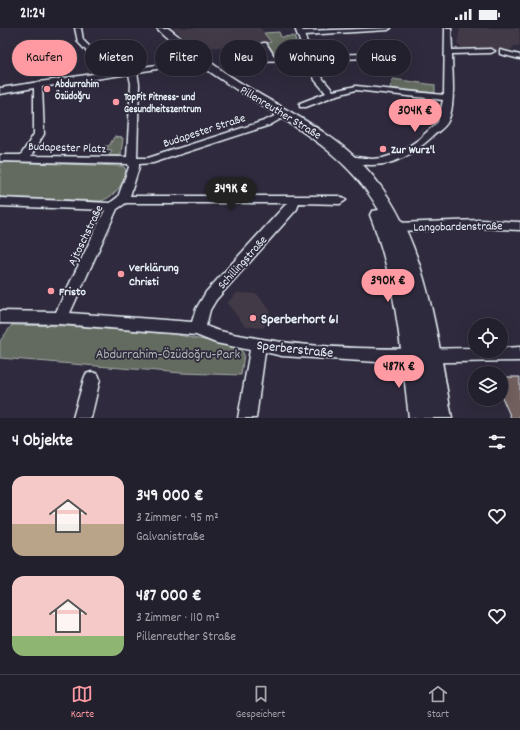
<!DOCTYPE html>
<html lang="de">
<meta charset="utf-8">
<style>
:root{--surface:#23202e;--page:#2f2d3a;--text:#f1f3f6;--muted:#a3a3aa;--line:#403e4a;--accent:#ff9aa2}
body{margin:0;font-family:Dekko,sans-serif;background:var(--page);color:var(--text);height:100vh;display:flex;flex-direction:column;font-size:15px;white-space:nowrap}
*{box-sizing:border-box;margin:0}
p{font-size:13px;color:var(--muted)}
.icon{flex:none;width:22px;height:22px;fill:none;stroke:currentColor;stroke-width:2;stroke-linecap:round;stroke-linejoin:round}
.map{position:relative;height:390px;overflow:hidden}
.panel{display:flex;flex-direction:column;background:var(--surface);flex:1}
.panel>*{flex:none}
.hud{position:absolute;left:12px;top:12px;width:496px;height:36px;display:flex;gap:8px}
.fabs{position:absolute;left:468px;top:290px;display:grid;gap:8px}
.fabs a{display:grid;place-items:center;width:40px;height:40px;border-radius:50%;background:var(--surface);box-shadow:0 4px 16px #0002,0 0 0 1px var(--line);font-size:20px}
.price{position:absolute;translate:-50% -34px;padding:0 9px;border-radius:14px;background:var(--accent);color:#111;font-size:13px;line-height:26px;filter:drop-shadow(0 1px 2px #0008)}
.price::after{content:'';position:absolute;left:50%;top:24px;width:12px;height:9px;margin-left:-6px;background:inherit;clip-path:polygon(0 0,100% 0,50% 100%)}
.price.selected{background:#222;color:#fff}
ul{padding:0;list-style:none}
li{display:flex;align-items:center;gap:12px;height:100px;padding:0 12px}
li span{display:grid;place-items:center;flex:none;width:112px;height:80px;border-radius:12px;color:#555}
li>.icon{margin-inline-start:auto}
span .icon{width:48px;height:48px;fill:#fffc;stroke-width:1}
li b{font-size:17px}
h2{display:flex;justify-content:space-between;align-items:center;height:48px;padding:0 12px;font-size:17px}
.chip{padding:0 14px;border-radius:18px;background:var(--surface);box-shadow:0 4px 16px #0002,0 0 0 1px var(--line);font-size:14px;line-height:36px}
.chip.selected{background:var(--accent);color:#111}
.status{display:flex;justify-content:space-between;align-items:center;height:28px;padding:0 20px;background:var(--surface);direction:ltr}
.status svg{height:11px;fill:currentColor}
.menu{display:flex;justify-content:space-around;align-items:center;height:56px;border-top:1px solid var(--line);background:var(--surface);font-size:11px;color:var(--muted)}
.menu a{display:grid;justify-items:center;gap:2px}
.menu .selected{color:var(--accent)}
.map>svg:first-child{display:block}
.built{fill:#433a47}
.green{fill:#646b5e;stroke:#a6aeab}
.building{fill:#72615f;stroke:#e8f1f8}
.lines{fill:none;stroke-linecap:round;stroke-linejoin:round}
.minor-casing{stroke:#e8f1f8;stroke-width:3}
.secondary-casing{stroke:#e8f1f8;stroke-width:3}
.minor{fill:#2f2a3d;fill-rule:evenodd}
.secondary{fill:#2f2a3d;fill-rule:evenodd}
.poi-dot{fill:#ff9aa2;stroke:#2f2a3d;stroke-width:1.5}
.labels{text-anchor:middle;stroke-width:3.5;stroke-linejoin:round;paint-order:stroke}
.far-poi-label{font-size:10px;font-weight:bold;fill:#e8f1f8;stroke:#2f2a3d;text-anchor:start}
.street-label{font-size:12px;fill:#e8f1f8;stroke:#2f2a3d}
.poi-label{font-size:12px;font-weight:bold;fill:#e8f1f8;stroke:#2f2a3d;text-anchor:start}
.near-poi-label{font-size:14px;font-weight:bold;fill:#e8f1f8;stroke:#2f2a3d;text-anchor:start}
.near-street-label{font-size:14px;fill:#e8f1f8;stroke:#2f2a3d}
.near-park-label{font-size:14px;fill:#adb5b3;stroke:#2f2a3d}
</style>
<div class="status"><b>21:24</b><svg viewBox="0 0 49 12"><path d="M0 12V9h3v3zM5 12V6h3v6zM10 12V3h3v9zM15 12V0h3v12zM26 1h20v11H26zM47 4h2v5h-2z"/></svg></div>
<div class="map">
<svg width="520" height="390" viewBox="0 0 520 390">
<rect width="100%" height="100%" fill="#2f2a3d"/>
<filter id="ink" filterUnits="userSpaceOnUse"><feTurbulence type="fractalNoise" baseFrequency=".025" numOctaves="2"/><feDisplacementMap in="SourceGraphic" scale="8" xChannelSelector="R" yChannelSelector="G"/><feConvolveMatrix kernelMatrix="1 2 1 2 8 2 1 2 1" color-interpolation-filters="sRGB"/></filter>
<g filter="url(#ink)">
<path class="built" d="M 172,0 L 260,0 L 272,14 L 197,21 L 186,10 Z
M 460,0 L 519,0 L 520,17 L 514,18 L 510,23 L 477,20 L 464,21 L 457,16 Z
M 237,265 L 257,266 L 270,282 L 264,300 L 245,298 L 227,275 Z"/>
<path class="green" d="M 279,4 L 281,9 L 294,8 L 300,24 L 275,26 L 267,15 L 271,14 L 264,5 Z
M 393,51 L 435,57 L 435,65 L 390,60 Z
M 114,109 L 123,110 L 121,126 L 119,128 L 109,128 L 112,122 L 103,121 L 104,118 L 109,118 Z
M 0,134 L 122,138 L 125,140 C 129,152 113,170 101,173 L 0,169 Z
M 12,297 L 67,298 L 173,306 L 239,319 L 244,326 L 241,347 L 182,345 L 0,330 L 0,313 Z"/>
<path class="building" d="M 501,349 L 520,349 L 520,390 L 511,390 L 501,367 Z"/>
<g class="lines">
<g class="minor-casing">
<path id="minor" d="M 75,0 L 81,0 L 83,12 L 114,43 L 157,37 L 161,39 L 157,41 L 137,44 L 139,56 L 137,130 L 148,130 L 264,93 L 281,85 L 286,88 L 270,97 L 153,135 L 139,136 L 139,139 L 130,168 L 340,168 L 346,172 L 340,176 L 299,175 L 297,181 L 216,272 L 210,282 L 206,298 C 222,305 239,307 256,310 C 328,323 402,321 475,320 L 475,323 L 501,323 L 501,320 L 520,319 L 520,333 L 393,335 L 282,328 L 265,324 L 256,390 L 238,390 L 250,322 L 216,315 L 196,307 L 60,296 L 0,295 L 0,283 L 56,284 L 105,182 L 0,178 L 0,170 L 110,175 L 118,169 L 129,139 L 128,136 L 0,133 L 0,127 L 21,127 L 34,106 L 34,60 L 0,66 L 0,60 L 106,44 L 78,14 ZM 129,46 L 131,56 L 127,129 L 31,128 L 44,106 L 42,59 ZM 126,175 L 287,175 L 206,264 L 196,281 L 192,294 L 70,285 L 117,181 Z
M 295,0 L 301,0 L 303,3 L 391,0 L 388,2 L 304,7 L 313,27 L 368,26 L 372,28 L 368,30 L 315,32 L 323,51 L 333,63 L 356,58 L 444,67 L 445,0 L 451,0 L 452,22 L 491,21 L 495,23 L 491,25 L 452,26 C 452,45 456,76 448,93 C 445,100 438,103 433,108 C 405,134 382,143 344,133 L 343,131 L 348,128 L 372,131 L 383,130 L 399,125 L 418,112 L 438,94 L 443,72 L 356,62 L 334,68 L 306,79 L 300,79 L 300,75 L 326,65 L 315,52 L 307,32 L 249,33 L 245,31 L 249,29 L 267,28 L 259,17 L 263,15 L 266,15 L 274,28 L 305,27 Z
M 500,22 L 520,27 L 520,31 L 500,26 Z
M 481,192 L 520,194 L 520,202 L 481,200 L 396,203 L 390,199 L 396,195 Z
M 92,344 L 98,346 L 100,351 L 91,390 L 73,390 L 84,351 L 86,346 Z"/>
</g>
<g class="secondary-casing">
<path id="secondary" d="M 157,0 L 168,0 C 189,16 208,34 230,48 C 275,78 328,99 365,139 C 427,206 436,304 452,390 L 409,390 C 401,321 396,252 370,187 L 372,183 L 379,182 C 335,104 249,80 185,24 C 176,16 164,9 157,0 Z"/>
</g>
<use href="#minor" class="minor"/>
<use href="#secondary" class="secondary"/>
</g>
</g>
<g class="poi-dot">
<circle cx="47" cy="61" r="4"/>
<circle cx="116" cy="74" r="4"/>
<circle cx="383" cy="121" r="4"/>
<circle cx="121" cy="246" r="4"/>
<circle cx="51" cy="263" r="4"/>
<circle cx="253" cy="290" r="4"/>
</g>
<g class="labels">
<g class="far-poi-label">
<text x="55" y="59">Abdurrahim<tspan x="55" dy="12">Özüdoğru</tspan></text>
<text x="124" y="72">TopFit Fitness- und<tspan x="124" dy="12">Gesundheitszentrum</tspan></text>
</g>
<g class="street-label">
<text transform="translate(281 84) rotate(31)" y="4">Pillenreuther Straße</text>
<text transform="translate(204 102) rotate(-18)" y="4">Budapester Straße</text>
<text transform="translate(67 119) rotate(2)" y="4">Budapester Platz</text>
<text transform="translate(458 198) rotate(-1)" y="4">Langobardenstraße</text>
<text transform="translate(85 207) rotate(-64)" y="4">Ajtoschstraße</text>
<text transform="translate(242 234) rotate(-48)" y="4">Schillingstraße</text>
</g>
<g class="poi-label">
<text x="391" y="125">Zur Wurz'l</text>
<text x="129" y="243">Verklärung<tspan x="129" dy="14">Christi</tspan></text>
<text x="59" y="267">Fristo</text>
</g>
<g class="near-poi-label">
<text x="261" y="295">Sperberhort 61</text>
</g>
<g class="near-street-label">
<text transform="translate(295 320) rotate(6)" y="5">Sperberstraße</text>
</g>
<g class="near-park-label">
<text x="168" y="330">Abdurrahim-Özüdoğru-Park</text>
</g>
</g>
</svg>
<div class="fabs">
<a><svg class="icon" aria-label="locate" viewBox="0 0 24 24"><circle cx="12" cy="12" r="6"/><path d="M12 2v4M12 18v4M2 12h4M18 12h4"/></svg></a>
<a><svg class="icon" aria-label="layers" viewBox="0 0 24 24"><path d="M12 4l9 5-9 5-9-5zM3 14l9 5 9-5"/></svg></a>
</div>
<b class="price" style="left:415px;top:105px">304K €</b>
<b class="price selected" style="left:231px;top:183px">349K €</b>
<b class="price" style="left:388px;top:275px">390K €</b>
<b class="price" style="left:399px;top:361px">487K €</b>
<div class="hud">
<a class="chip selected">Kaufen</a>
<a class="chip">Mieten</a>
<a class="chip">Filter</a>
<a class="chip">Neu</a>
<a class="chip">Wohnung</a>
<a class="chip">Haus</a>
</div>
</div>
<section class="panel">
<h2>4 Objekte<svg class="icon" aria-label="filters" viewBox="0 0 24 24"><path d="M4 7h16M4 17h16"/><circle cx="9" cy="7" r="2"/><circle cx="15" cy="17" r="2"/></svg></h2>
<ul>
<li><span style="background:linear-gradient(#f6c9c9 60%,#b9a48a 0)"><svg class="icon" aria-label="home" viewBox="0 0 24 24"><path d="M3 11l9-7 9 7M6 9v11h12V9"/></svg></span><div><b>349 000 €</b><p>3 Zimmer · 95 m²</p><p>Galvanistraße</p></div><svg class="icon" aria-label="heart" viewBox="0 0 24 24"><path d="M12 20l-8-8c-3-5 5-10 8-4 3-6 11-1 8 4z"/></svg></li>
<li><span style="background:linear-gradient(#f6c9c9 75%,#8fb573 0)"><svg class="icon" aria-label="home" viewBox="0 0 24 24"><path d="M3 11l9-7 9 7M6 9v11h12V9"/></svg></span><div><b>487 000 €</b><p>3 Zimmer · 110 m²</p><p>Pillenreuther Straße</p></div><svg class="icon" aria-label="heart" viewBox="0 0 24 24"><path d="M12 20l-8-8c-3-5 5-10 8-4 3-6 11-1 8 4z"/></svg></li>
</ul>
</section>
<nav class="menu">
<a class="selected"><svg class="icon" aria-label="map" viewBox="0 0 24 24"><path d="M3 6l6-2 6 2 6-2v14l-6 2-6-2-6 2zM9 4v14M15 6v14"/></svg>Karte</a>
<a><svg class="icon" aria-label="saved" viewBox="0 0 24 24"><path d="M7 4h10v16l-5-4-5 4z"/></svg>Gespeichert</a>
<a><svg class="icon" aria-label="home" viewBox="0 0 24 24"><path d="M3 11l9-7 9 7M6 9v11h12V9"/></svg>Start</a>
</nav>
